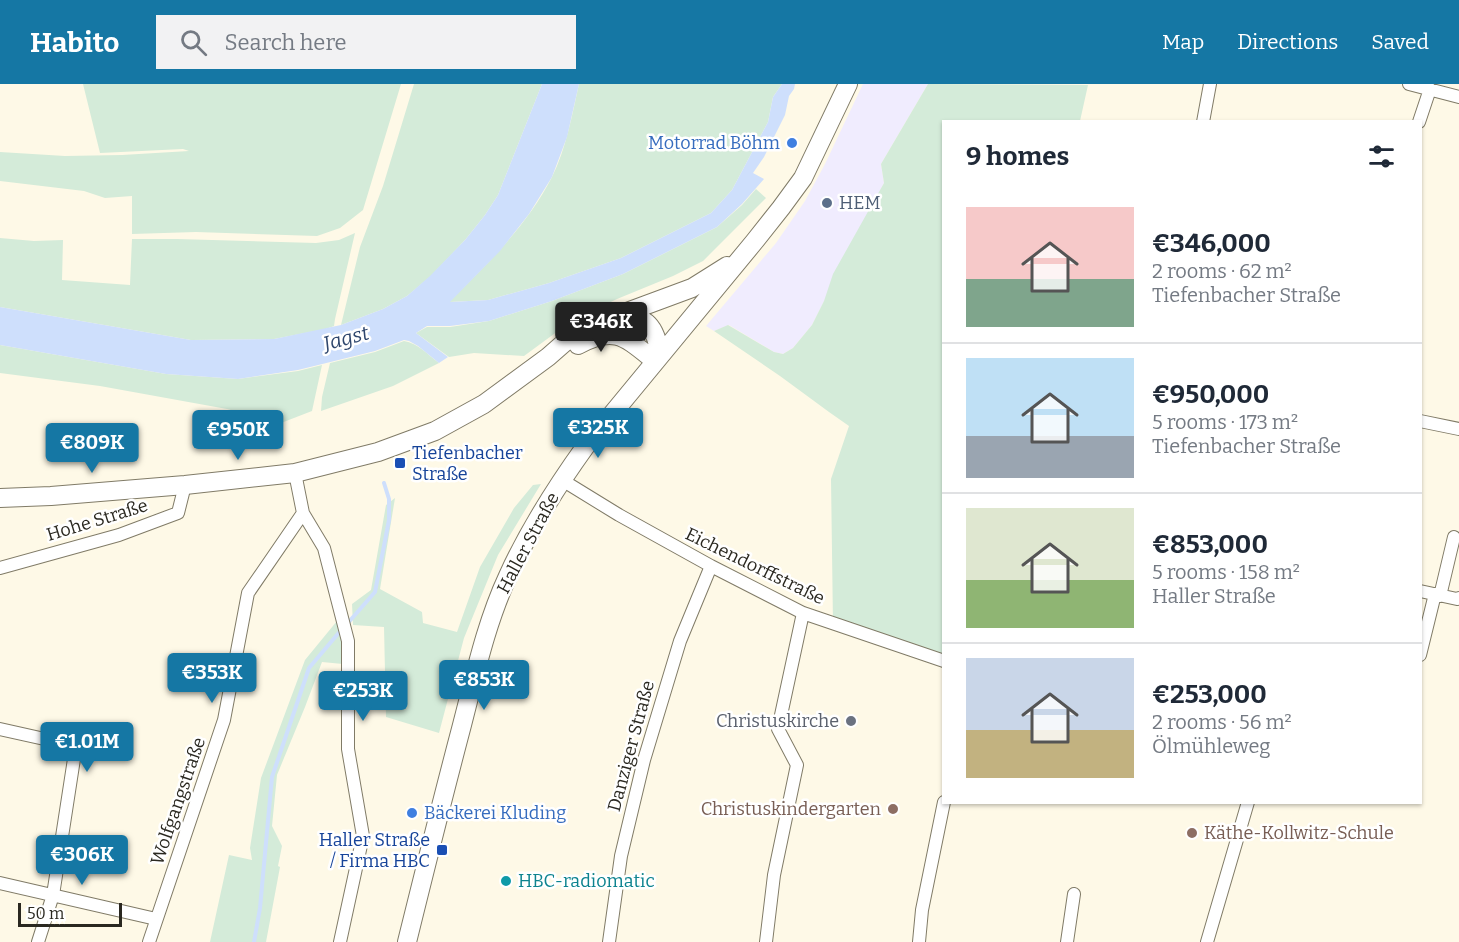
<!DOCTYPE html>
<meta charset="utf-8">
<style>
:root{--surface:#fff;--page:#f2f2f3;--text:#1f2937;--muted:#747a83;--line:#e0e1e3;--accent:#1577a4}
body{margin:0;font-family:Bitter,serif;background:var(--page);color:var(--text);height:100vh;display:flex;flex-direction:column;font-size:22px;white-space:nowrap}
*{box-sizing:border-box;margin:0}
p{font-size:20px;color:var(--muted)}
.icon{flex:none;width:33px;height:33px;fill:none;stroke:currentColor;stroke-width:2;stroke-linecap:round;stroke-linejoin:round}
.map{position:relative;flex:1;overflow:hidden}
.panel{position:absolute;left:942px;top:36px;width:480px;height:684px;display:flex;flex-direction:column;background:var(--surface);border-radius:0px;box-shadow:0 2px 4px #0004}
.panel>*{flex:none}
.scale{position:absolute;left:18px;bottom:15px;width:104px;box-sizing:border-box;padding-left:6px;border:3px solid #2a2820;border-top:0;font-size:16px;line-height:21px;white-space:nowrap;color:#2a2820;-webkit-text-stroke:4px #fff;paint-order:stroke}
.price{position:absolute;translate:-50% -51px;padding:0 14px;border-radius:6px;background:var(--accent);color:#fff;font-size:20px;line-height:39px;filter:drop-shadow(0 2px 3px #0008)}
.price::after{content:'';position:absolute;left:50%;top:36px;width:18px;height:14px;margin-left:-9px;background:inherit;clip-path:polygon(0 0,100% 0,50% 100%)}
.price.active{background:#222;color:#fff}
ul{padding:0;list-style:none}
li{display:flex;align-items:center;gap:18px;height:150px;padding:0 24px}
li+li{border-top:2px solid var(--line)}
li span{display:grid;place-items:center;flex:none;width:168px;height:120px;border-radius:0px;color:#555}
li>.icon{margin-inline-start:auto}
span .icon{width:72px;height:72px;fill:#fffc;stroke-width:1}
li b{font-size:26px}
h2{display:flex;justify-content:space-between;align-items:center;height:72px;padding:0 24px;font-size:26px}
header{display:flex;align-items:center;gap:36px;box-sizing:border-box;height:84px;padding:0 30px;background:var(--accent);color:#fff}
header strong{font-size:28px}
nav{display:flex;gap:33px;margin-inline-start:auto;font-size:21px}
.search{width:420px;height:54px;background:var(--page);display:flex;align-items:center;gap:15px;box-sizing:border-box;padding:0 21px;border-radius:0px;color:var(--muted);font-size:22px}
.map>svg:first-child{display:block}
.commercial{fill:#f0ecfe}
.green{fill:#d4ebd9}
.water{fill:#cedffc}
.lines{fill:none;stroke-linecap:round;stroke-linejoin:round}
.stream{stroke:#cedffc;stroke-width:4}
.minor-casing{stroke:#807b67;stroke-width:14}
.secondary-casing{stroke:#807b67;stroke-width:20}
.minor{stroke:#fff;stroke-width:12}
.secondary{stroke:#fff;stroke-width:18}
.shop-dot{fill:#3f7fe0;stroke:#fff;stroke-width:2}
.service-dot{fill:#5c6f8a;stroke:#fff;stroke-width:2}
.transit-dot{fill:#1a4fb4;stroke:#fff;stroke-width:2}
.worship-dot{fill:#6b7280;stroke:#fff;stroke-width:2}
.education-dot{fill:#8d6e63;stroke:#fff;stroke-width:2}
.culture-dot{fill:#0f9aa8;stroke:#fff;stroke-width:2}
.labels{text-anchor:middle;stroke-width:5;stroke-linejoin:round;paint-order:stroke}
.shop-label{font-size:18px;fill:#366cbe;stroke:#fff;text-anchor:end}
.service-label{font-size:18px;fill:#4e5e75;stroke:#fff;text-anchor:start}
.transit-label{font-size:18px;fill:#164399;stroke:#fff;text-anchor:start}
.street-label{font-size:18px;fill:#2a2820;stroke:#fff}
.worship-label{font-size:18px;fill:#5b616d;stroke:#fff;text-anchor:end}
.education-label{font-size:18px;fill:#785e54;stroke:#fff;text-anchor:end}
.culture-label{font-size:18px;fill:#0d838f;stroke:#fff;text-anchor:start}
.water-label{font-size:20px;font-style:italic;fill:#2e466d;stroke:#fff}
</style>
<header>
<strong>Habito</strong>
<div class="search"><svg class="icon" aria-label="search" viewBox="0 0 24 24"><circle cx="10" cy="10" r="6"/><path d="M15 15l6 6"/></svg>Search here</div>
<nav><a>Map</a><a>Directions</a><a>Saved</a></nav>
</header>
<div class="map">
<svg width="1459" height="858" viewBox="0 0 1459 858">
<rect width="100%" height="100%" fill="#fef9e7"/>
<path class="commercial" d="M 863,0 L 928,0 L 881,80 L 884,99 L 812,241 L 793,264 L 783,270 L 774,268 L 729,241 L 714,247 L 706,242 L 776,159 L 805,117 L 825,80 Z"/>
<path class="green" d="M 83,0 L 401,0 L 363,126 L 340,144 L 317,152 L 196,148 L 132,150 L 132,112 L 105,114 L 84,107 L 0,97 L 0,68 L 65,72 L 122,71 L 189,67 L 183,65 L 100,69 Z
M 414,0 L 542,0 L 498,111 L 485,131 L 465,156 L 431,192 L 407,212 L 383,225 L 341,241 L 360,163 L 383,102 Z
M 579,0 L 782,0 L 773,13 L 768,38 L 732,106 L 711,129 L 621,174 L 549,199 L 488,216 L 449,218 C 487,180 527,142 552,93 C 566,65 572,31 579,0 Z
M 928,0 L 1088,1 L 1080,37 L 944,38 L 943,577 L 833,540 L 831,395 L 849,342 L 829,328 L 780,292 L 714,247 L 728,241 L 774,268 L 783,270 L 793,264 L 812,241 L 824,217 L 833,190 L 884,99 L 881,80 Z
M 756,105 L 766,114 L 703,177 L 673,192 L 617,215 L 573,236 L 524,272 L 474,269 L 449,273 L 416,249 L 427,243 L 450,243 L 489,237 L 552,217 L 623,190 L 717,143 L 742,121 Z
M 355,149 L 335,235 L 334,242 L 326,245 L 274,255 L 191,256 L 0,223 L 0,154 L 34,157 L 63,156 L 62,196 L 130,201 L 132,155 L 177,155 L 316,159 L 339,156 Z
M 404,257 C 418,259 428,271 439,279 L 393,302 L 321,327 L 322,313 L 330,279 L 375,268 Z
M 0,261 L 166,290 L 238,295 L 298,287 L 322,281 L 312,327 L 281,339 L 227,325 L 100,302 L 0,289 Z
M 541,400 L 498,471 L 464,554 L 439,649 L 386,633 L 384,543 L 353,541 L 352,520 L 371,506 L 386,421 L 395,414 L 380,505 L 422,528 L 423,539 L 457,548 L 480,483 L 514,424 L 533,401 Z
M 337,537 L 342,558 L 343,580 L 322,578 L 305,623 L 277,691 L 272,742 L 282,762 L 278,782 L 280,783 L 266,858 L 210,858 L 229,771 L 252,776 L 250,764 L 261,694 L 305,576 Z"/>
<path class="water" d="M 542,0 L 579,0 L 567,53 L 552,93 L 529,130 L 500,167 L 450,218 L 488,216 L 549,199 L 621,174 L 711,129 L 732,106 L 768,38 L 773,13 L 782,0 L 795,0 L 794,5 L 789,12 L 785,31 L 764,73 L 753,89 L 764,95 L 742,120 L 717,143 L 623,190 L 552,217 L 489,237 L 450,242 L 427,242 L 416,249 L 448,273 L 439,279 L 418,262 L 409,257 L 404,256 L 375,267 L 298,286 L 238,295 L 166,290 L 0,261 L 0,223 L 191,256 L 274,255 L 341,241 L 383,225 L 407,212 L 430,192 L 465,156 L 485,131 L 498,111 Z"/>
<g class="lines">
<path class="stream" d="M 347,540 L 375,508 L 389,436 L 389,415 L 384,399
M 254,858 L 260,824 L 272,693 L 309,584 L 342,545"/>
<g class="minor-casing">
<path id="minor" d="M 1409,0 L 1459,13
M 1203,38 L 1210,0
M 1419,38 L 1430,5
M 1420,337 L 1459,345
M 562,396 L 619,431 L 711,482 L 803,529 L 944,577
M 303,429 L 324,464 L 348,557 L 348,665 L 363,752 L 340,858
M 0,484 L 119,451 L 178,429 L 185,401
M 1420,507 L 1457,515 L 1459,514
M 1440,512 L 1454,453
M 1420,571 L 1435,510
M 0,645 L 76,662 L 53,811 L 38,858
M 0,799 L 156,835
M 149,858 L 224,636 L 248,509 L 303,429 L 295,389
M 609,858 L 621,772 L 644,676 L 680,557 L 711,482
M 766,858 L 774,791 L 797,681 L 778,645 L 803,529
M 919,858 L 922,826 L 944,718
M 1067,858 L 1074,810
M 1207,858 L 1248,718"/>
</g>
<g class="secondary-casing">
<path id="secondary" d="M 617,232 C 647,230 656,244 660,271
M 578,261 C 615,241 625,253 655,277
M 0,414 L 51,412 L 185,401 L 295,389 L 378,368 L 435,347 L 484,320 L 548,273 L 572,252 L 592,241 L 692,204 L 727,182
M 407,858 C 425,785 443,713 462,641 C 475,591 486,539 508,492 C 528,448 557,402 585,363 L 754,158 L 781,124 L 803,94 L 848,0"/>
</g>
<use href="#minor" class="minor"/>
<use href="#secondary" class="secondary"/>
</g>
<g class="shop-dot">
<circle cx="792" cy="59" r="6"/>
<circle cx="412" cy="729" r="6"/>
</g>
<circle class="service-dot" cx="827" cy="119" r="6"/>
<g class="transit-dot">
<rect x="394" y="373" width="12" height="12" rx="3"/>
<rect x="436" y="760" width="12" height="12" rx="3"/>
</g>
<circle class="worship-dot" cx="851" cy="637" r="6"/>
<g class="education-dot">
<circle cx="893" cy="725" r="6"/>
<circle cx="1192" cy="749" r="6"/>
</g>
<circle class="culture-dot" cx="506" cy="797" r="6"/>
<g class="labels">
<g class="shop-label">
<text x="780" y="65">Motorrad Böhm</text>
<text x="424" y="735" text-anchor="start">Bäckerei Kluding</text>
</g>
<g class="service-label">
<text x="839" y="125">HEM</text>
</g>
<g class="transit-label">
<text x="412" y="375">Tiefenbacher<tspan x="412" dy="21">Straße</tspan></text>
<text x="430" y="762" text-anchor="end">Haller Straße<tspan x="430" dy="21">/ Firma HBC</tspan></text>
</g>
<g class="street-label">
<text transform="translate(97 436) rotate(-17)" y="6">Hohe Straße</text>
<text transform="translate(528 459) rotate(-62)" y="6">Haller Straße</text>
<text transform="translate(755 482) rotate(26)" y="6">Eichendorffstraße</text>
<text transform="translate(631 662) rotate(-75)" y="6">Danziger Straße</text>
<text transform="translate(178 717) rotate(-71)" y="6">Wolfgangstraße</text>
</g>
<g class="worship-label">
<text x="839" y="643">Christuskirche</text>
</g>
<g class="education-label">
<text x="881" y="731">Christuskindergarten</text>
<text x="1204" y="755" text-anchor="start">Käthe-Kollwitz-Schule</text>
</g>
<g class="culture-label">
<text x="518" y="803">HBC-radiomatic</text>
</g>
<g class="water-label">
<text transform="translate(346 254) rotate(-15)" y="7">Jagst</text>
</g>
</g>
</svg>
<div class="scale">50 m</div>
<b class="price active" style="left:601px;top:269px">€346K</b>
<b class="price" style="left:598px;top:375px">€325K</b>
<b class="price" style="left:238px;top:377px">€950K</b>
<b class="price" style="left:92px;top:390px">€809K</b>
<b class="price" style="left:212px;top:620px">€353K</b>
<b class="price" style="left:484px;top:627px">€853K</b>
<b class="price" style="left:363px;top:638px">€253K</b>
<b class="price" style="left:87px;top:689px">€1.01M</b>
<b class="price" style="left:82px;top:802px">€306K</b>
<section class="panel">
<h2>9 homes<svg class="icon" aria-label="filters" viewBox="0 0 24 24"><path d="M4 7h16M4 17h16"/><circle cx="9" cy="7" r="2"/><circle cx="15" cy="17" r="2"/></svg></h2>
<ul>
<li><span style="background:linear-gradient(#f6c9c9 60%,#7fa58c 0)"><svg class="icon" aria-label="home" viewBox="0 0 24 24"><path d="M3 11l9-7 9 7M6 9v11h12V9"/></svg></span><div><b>€346,000</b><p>2 rooms · 62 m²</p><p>Tiefenbacher Straße</p></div></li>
<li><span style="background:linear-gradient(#bfe0f5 65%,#9aa5b1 0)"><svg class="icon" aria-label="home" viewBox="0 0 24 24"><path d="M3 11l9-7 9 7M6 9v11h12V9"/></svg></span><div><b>€950,000</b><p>5 rooms · 173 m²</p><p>Tiefenbacher Straße</p></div></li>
<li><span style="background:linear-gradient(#dfe7d0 60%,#8fb573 0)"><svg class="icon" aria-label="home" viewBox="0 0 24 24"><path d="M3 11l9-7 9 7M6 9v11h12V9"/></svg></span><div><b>€853,000</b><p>5 rooms · 158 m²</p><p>Haller Straße</p></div></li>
<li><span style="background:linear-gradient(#c9d6e8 60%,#c2b280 0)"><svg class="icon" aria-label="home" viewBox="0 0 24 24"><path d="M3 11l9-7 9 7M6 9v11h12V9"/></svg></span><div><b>€253,000</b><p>2 rooms · 56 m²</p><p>Ölmühleweg</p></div></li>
</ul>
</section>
</div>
